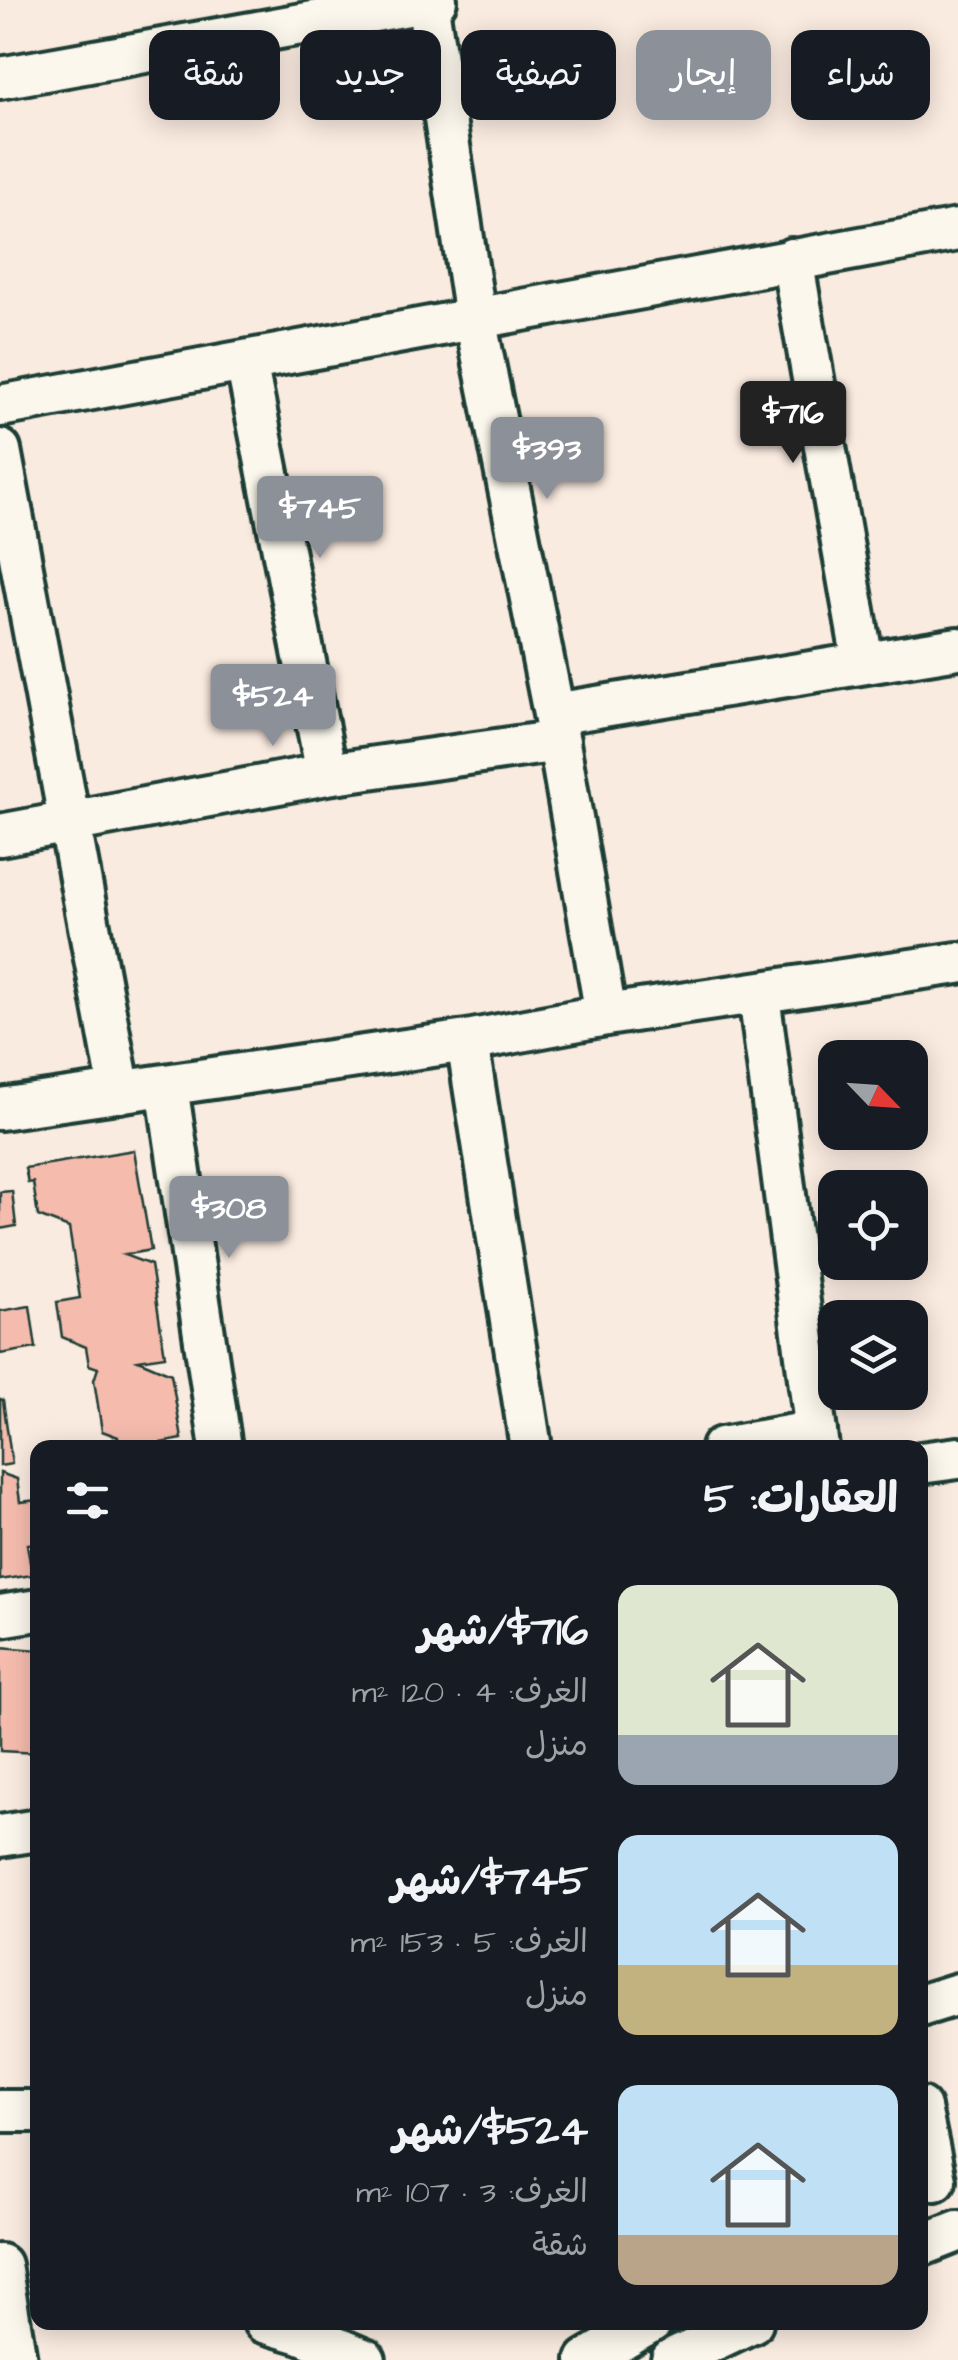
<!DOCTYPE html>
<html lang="ar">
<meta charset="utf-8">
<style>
:root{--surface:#171b24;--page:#20242c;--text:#f1f3f6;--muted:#9ea1a6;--accent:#8c9099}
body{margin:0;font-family:"Architects Daughter","Playpen Sans Arabic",sans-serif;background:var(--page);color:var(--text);direction:rtl;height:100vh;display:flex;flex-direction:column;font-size:38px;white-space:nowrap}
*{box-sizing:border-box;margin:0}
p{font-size:32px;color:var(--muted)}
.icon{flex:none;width:55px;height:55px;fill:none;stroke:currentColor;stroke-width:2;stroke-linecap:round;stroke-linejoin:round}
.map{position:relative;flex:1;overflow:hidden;direction:ltr}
.drawer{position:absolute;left:30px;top:1440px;width:898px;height:890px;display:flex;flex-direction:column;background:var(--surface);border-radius:20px;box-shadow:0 5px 25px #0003;direction:rtl}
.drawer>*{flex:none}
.banner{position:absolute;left:30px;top:30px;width:900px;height:90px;direction:rtl;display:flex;gap:20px}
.needle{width:65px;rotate:115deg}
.tools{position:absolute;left:818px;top:1040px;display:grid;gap:20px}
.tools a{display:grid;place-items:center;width:110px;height:110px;border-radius:20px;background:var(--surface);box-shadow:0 5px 25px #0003;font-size:50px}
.price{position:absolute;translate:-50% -85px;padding:0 22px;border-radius:10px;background:var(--accent);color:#fff;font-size:32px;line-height:65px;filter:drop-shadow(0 2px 5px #0008)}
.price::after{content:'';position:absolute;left:50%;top:60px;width:30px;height:22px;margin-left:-15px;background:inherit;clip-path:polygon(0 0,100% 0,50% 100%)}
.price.active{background:#222;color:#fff}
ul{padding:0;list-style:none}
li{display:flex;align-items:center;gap:30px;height:250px;padding:0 30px}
li span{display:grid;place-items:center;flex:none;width:280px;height:200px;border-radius:20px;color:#555}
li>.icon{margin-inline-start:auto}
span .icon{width:120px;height:120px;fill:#fffc;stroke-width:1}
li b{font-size:42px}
h2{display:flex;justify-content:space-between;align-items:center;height:120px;padding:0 30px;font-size:42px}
.chip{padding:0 35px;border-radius:20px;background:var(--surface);box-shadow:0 5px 25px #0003;font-size:35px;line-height:90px}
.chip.active{background:var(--accent);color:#fff}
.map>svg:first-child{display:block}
.building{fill:#f5bcae;stroke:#1f3d34;stroke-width:2.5}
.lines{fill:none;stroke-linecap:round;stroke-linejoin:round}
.minor-casing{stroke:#1f3d34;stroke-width:48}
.minor{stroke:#fbf7ec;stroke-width:40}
</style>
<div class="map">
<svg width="958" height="2360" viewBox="0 0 958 2360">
<rect width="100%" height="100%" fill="#faebe0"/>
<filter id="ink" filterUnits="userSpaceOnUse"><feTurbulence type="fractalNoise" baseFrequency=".01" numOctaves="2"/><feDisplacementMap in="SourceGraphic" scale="20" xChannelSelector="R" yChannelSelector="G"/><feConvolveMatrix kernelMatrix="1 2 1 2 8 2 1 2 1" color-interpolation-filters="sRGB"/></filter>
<g filter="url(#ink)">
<path class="building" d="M 134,1150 L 151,1250 L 124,1255 L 151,1265 L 165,1356 L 138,1360 L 171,1374 L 182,1439 L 155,1444 L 164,1448 L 119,1448 L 118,1437 L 102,1431 L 94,1380 L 98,1368 L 89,1365 L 86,1347 L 62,1337 L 57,1302 L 80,1298 L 69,1228 L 38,1216 L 33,1182 L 28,1183 L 25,1168 Z
M 12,1191 L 16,1226 L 0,1229 L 0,1192 Z
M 30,1306 L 36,1348 L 0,1354 L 0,1311 Z
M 0,1399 L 3,1400 L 12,1464 L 0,1466 Z
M 0,1473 L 17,1479 L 20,1502 L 38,1500 L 38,1543 L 27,1544 L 32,1575 L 0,1580 Z
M 0,1647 L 38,1650 L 38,1753 L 0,1751 Z"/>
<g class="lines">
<g class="minor-casing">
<path id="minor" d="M 427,0 L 475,318 L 554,714 L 606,1015
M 0,78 L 436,0
M 792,259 L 863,662
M 246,361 L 327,774
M 0,406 L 958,230
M 0,450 L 120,1092
M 554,714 L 958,648
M 0,835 L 327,774 L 559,741
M 759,995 L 818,1448
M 467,1041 L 531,1448
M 167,1086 L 221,1448
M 0,1109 L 467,1041 L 606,1015 L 958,963
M 722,1448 L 816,1431
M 920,1463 L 958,1458
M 0,1616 L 38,1610
M 0,1836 L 38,1830
M 920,2006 L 958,1994
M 920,2108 L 935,2180
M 0,2111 L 38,2111
M 920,2246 L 958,2231
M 0,2265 L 16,2360
M 264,2322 L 301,2333 L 365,2360
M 587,2360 L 652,2322
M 672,2360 L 752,2322"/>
</g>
<use href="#minor" class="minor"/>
</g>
</g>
</svg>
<div class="tools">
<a><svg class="needle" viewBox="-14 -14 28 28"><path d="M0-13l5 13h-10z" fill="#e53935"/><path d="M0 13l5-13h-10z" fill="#9ea1a6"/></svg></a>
<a><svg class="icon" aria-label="locate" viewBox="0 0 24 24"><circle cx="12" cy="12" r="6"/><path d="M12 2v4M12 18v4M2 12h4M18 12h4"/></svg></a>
<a><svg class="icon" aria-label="layers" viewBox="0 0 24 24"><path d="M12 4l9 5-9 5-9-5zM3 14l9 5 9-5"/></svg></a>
</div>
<b class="price active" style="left:793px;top:466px">$716</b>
<b class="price" style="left:547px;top:502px">$393</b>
<b class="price" style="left:320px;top:561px">$745</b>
<b class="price" style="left:273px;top:749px">$524</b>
<b class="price" style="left:229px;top:1261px">$308</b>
<div class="banner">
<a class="chip">شراء</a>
<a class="chip active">إيجار</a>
<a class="chip">تصفية</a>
<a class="chip">جديد</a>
<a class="chip">شقة</a>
</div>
<section class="drawer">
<h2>العقارات: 5<svg class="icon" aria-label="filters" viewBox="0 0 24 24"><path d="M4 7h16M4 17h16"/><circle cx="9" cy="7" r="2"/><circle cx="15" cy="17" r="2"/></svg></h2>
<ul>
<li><span style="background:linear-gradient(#dfe7d0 75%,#9aa5b1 0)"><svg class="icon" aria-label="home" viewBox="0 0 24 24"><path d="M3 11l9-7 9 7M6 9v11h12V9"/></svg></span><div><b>$716/شهر</b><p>الغرف: 4 · 120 m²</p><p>منزل</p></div></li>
<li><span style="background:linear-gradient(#bfe0f5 65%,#c2b280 0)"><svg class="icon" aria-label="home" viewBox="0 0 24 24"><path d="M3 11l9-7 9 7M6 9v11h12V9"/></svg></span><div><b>$745/شهر</b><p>الغرف: 5 · 153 m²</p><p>منزل</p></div></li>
<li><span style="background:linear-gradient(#bfe0f5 75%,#b9a48a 0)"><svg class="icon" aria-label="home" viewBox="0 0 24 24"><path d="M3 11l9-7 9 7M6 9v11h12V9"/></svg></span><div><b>$524/شهر</b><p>الغرف: 3 · 107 m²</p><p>شقة</p></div></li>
</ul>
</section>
</div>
